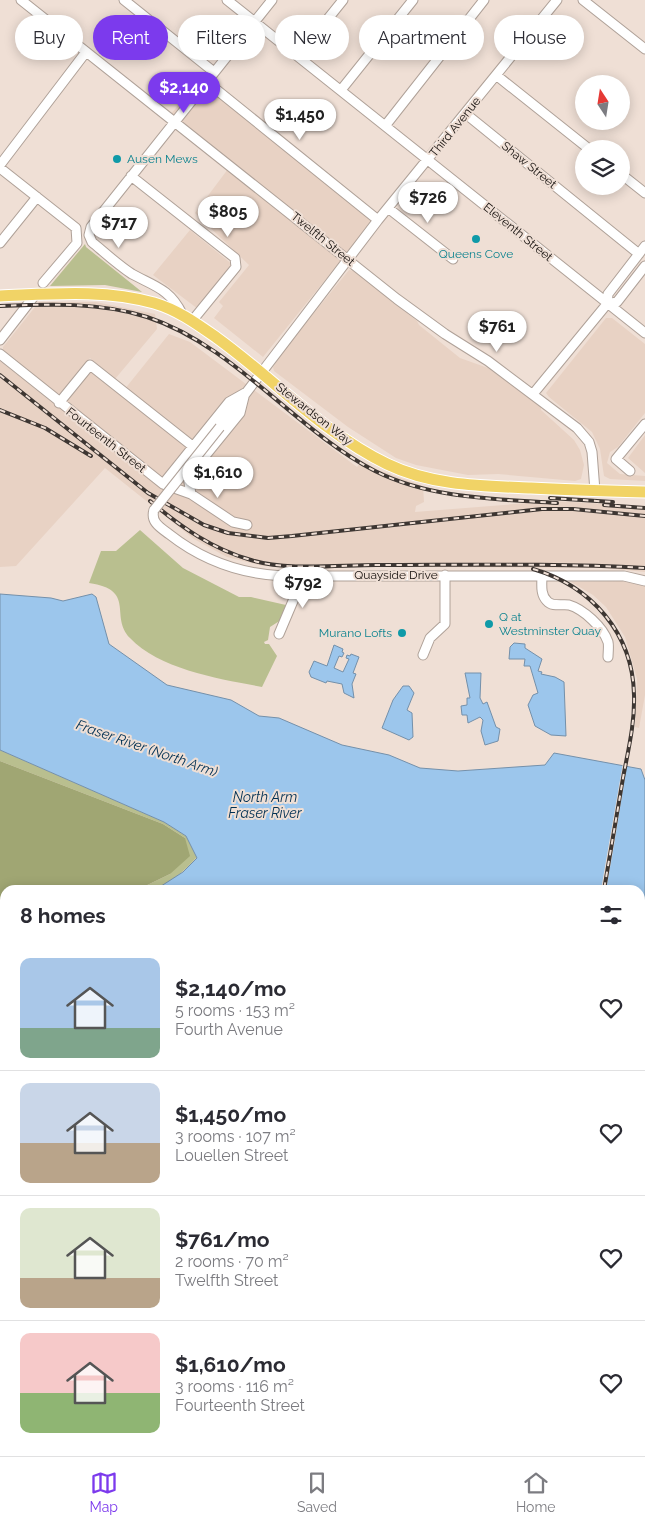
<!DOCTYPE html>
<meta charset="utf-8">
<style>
:root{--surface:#fff;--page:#f2f2f3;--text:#2b2b33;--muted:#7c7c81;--line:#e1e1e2;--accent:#7c3aed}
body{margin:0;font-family:Raleway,sans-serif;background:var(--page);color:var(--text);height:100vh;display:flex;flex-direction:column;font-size:19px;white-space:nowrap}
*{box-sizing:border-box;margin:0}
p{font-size:16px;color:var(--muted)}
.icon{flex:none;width:28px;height:28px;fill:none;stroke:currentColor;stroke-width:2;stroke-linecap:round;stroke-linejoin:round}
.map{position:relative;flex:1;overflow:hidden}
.details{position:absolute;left:0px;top:885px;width:645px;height:571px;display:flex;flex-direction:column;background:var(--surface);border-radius:15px 15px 0 0;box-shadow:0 2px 12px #0003}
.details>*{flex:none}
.banner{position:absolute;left:15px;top:15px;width:615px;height:45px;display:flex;gap:10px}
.needle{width:32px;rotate:348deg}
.buttons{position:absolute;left:575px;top:75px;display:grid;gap:10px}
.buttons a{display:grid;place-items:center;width:55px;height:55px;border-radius:50%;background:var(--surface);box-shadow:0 2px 12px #0003;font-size:25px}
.price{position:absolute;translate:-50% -42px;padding:0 11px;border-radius:18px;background:#fff;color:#222;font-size:16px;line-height:32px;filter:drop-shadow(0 1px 2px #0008)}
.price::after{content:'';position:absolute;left:50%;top:30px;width:15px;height:11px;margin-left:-8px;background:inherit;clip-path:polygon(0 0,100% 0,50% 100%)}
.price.selected{background:var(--accent);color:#fff}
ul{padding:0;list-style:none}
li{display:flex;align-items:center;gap:15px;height:125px;padding:0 20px}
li+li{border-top:1px solid var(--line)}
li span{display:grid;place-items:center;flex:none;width:140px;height:100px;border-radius:10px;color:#555}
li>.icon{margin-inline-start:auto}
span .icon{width:60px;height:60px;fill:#fffc;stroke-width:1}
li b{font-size:21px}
h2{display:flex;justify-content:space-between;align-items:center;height:60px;padding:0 20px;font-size:21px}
.tag{padding:0 18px;border-radius:22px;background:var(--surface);box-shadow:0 2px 12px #0003;font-size:18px;line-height:45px}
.tag.selected{background:var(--accent);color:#fff}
.tab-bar{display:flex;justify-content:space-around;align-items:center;height:70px;border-top:1px solid var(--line);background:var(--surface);font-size:14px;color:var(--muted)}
.tab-bar a{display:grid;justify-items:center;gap:2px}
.tab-bar .selected{color:var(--accent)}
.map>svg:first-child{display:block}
.built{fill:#e8d2c4}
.green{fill:#b9bf8f}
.forest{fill:#a0a673}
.water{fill:#9cc6ec;stroke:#7490aa}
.pier{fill:#efdfd5}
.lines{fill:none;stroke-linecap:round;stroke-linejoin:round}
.stream{stroke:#7490aa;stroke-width:2}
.minor-casing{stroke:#afa198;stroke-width:11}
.major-casing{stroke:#fff;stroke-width:13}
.minor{stroke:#fff;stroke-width:9}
.major{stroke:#f1d366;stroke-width:11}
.rail-casing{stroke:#3d3632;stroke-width:4}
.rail{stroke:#efdfd5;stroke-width:2;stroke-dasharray:5.5;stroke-linecap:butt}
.minor-bridge-casing{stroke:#afa198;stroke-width:11;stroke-linecap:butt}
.minor-bridge{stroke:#fff;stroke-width:9}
.culture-dot{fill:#0f9aa8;stroke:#efdfd5;stroke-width:2}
.labels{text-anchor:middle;stroke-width:4;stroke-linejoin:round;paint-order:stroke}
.street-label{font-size:12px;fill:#17120f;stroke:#efdfd5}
.culture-label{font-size:12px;fill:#0d838f;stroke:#efdfd5;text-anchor:start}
.water-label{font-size:14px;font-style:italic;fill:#003053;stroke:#efdfd5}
</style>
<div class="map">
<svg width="645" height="1456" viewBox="0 0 645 1456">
<rect width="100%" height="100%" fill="#efdfd5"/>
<path class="built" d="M 199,80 L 373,211 L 371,223 L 263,357 L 214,318 L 223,306 L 219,302 L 249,265 L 195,213 L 228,169 L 166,120 Z
M 190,230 L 233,265 L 198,309 L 153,275 Z
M 349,270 L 355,271 L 417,321 L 419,325 L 460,358 L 488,368 L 541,406 L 541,410 L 574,440 L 580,450 L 584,465 L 581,479 L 575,481 L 498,474 L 468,475 L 416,465 L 396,458 L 348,427 L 274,371 L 273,367 L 287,346 Z
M 39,302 L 96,302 L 155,314 L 157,329 L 115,379 L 90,358 L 60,394 L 49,390 L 3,351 L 3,347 Z
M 606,318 L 612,318 L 645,344 L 645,413 L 618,447 L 610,452 L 607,463 L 620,474 L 645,476 L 645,481 L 610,479 L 604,476 L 600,449 L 592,432 L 549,397 L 546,393 Z
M 169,334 L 190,342 L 357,467 L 362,461 L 378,470 L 423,486 L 424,502 L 416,506 L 415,512 L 553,501 L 645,506 L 645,572 L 605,568 L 263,566 L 227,557 L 194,539 L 105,468 L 16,566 L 0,567 L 0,361 L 59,408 L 90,371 L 120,395 Z
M 645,435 L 645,473 L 628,458 Z
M 621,581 L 645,586 L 645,695 L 639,728 L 635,727 L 637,679 L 625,637 L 606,607 L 593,595 L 571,582 Z
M 0,1131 L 5,1131 L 5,1248 L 0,1249 Z
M 220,1451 L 307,1451 L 311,1456 L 215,1456 Z"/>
<path class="green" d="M 85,244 L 86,247 L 142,292 L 105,285 L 50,286 Z
M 140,530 L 183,568 L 239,597 L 251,597 L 286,605 L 281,620 L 270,627 L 268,640 L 264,642 L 265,644 L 269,644 L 277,656 L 262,687 C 221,679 160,670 130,638 C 109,616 137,590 89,583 L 101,551 L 116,551 Z
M 0,750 L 164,822 L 186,836 L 197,857 C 178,877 166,890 137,890 L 170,874 L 185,838 L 163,824 L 0,761 Z
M 640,1105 L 645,1107 L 645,1200 L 640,1195 Z"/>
<path class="forest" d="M 0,761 L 163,824 L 185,838 L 190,856 L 170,874 L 137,890 L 5,890 L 5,921 L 0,921 Z"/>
<path class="water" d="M 0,594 L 51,598 L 63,601 L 92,594 L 96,597 L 109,644 L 167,685 L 231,700 L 259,716 L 279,718 L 342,745 L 389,755 L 420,768 L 458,771 L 545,765 L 554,753 L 641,769 L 645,780 L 645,994 L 640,995 L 640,890 L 155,890 L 183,872 L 197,858 L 186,836 L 164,822 L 0,750 Z
M 514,643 L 525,644 L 525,648 L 542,659 L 538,671 L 542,672 L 541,674 L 555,677 L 564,682 L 566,736 L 551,735 L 535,726 L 528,705 L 533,695 L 538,693 L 530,666 L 524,666 L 525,659 L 509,659 L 510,647 Z
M 334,645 L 343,649 L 342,652 L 344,653 L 342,657 L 339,656 L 334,668 L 343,672 L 349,659 L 346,658 L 347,655 L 350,656 L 351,654 L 359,657 L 353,673 L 356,674 L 352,684 L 354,698 L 344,693 L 342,684 L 327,681 L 326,683 L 311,677 L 309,672 L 314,661 L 327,666 Z
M 465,673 L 481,673 L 480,698 L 483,704 L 487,702 L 496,727 L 500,729 L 498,741 L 485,745 L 481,731 L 483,720 L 480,717 L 468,723 L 467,715 L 462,715 L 461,706 L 467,705 L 467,698 L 470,698 Z
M 403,686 L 409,686 L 414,693 L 407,710 L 412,713 L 413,737 L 409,740 L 382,728 L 393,700 Z
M 5,925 L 5,1111 L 0,1111 L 0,926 Z"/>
<path class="pier" d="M 623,763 L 627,764 L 614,845 L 606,890 L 601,890 Z"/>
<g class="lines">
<path class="stream" d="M 0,1273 L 5,1272"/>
<g class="minor-casing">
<path id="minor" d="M 21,0 L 397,299 L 445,334 L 488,361 L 577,428 L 589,442 L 592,452 L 595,491
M 124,0 L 214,72
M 227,0 L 645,333
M 583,0 L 645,49
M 298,56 L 343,0
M 496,75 L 589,149
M 207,82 L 378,220
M 341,90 L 413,0
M 466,114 L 639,254
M 385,126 L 484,0
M 0,165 L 86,52
M 0,168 L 76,228 L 77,243 L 43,283
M 621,174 L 645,193
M 131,176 L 235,258 L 236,267 L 192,321
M 388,208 L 453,259
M 0,243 L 37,197
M 607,304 L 617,302 L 645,266
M 182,314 C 170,289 154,286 132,274 C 118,265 104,252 92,242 L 89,235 L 91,227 L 272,0
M 0,340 L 35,295
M 0,354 L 163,484 L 191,494 L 233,522 L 247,525
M 533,394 L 607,304 L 608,294 L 645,246
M 59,403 L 90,365 L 205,456
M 220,427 L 378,220 L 557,0
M 630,471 L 616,459 L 645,424
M 163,484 L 229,402 L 245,393
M 191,494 L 188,477 L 240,413 L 244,397
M 154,510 C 150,522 161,528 169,534 C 202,560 241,574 283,576 L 624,576 L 645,581
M 542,575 C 542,584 540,594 547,601 C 552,607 562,604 569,605 C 583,609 603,627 608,642 C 609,646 608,653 608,657
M 279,634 L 304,575
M 423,655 L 430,638 L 445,624 L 445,575
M 640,1095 L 645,1097
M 640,1248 L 645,1253
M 0,1263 L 5,1262
M 640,1336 L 645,1327
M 392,1451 L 396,1456
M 485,1451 L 489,1456
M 16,1456 L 21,1451
M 189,1456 L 194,1451
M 564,1456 L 567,1451"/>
</g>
<g class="major-casing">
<path id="major" d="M 0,296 C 52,294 104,289 154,303 C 178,310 197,324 217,338 C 274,379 323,433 387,464 C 432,486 483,486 531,488 C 569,490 607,491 645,492"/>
</g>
<use href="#minor" class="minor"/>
<use href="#major" class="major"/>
<g class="rail-casing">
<path id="rail" d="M 0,306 C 49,304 100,302 147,317 C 235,346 294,429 375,471 C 431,499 496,499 557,503
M 0,375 L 148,493 L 204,525 L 228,533 L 268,538 L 292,536 L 542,509 L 573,509 L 645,516
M 0,410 L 45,428 L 91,456
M 550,498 L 613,502
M 150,501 C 181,527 212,549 251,560 C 285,571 339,565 376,565 C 465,565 555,563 645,568
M 604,505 L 645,508
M 533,569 C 591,586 633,633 634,695 C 635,723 628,751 623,778 C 617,815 610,853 604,890
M 0,1255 L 5,1255
M 178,1456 L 183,1451"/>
</g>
<use href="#rail" class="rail"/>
<g class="minor-bridge-casing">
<path id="minor-bridge" d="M 154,510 L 220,427"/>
</g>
<use href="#minor-bridge" class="minor-bridge"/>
</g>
<g class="culture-dot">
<circle cx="117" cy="159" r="5"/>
<circle cx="476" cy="239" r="5"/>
<circle cx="489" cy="624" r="5"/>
<circle cx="402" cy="633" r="5"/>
</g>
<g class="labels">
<g class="street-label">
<text transform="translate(455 127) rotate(-51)" y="4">Third Avenue</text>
<text transform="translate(529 165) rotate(39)" y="4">Shaw Street</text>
<text transform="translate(518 232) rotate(39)" y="4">Eleventh Street</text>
<text transform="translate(323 239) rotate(39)" y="4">Twelfth Street</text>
<text transform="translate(314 414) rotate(38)" y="4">Stewardson Way</text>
<text transform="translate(106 440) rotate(38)" y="4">Fourteenth Street</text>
<text x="396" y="579">Quayside Drive</text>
</g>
<g class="culture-label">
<text x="127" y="163">Ausen Mews</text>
<text x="476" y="258" text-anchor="middle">Queens Cove</text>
<text x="499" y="621">Q at<tspan x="499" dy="14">Westminster Quay</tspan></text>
<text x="392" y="637" text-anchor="end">Murano Lofts</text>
</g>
<g class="water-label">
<text transform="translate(147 748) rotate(19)" y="5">Fraser River (North Arm)</text>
<text x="265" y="802">North Arm<tspan x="265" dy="16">Fraser River</tspan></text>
</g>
</g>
</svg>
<div class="buttons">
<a><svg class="needle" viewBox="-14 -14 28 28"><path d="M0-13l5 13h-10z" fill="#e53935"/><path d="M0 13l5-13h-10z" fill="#7c7c81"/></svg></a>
<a><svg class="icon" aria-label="layers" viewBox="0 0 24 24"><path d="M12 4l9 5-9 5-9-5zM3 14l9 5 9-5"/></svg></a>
</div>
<b class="price selected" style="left:184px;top:114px">$2,140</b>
<b class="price" style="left:300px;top:141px">$1,450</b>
<b class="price" style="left:428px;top:224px">$726</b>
<b class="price" style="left:228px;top:238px">$805</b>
<b class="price" style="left:119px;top:249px">$717</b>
<b class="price" style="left:497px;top:353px">$761</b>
<b class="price" style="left:218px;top:499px">$1,610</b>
<b class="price" style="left:303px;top:609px">$792</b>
<div class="banner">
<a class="tag">Buy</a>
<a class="tag selected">Rent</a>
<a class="tag">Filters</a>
<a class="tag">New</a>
<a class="tag">Apartment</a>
<a class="tag">House</a>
</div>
<section class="details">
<h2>8 homes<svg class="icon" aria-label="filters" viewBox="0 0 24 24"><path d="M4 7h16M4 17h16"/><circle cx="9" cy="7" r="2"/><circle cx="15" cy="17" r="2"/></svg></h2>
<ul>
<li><span style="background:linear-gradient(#a9c7e8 70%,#7fa58c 0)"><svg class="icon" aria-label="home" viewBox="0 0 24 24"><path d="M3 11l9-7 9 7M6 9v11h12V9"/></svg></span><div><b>$2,140/mo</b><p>5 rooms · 153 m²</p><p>Fourth Avenue</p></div><svg class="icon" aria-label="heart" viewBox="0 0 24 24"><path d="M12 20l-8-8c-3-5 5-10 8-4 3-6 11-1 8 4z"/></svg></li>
<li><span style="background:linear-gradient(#c9d6e8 60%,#b9a48a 0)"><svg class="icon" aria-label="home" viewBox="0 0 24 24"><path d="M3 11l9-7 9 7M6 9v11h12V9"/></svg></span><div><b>$1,450/mo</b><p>3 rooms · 107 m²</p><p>Louellen Street</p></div><svg class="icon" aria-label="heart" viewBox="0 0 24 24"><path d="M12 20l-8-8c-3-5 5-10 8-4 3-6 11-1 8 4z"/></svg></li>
<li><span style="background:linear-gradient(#dfe7d0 70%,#b9a48a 0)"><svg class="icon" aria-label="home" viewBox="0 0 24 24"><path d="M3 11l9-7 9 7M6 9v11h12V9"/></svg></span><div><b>$761/mo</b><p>2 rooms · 70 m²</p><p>Twelfth Street</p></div><svg class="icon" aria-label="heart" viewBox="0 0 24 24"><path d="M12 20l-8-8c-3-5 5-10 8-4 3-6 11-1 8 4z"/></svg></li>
<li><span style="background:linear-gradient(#f6c9c9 60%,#8fb573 0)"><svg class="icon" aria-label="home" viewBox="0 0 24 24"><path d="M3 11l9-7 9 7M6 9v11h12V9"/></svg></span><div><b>$1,610/mo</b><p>3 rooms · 116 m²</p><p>Fourteenth Street</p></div><svg class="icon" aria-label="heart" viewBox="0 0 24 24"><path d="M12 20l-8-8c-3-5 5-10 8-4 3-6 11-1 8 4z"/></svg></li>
</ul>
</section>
</div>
<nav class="tab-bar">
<a class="selected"><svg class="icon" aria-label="map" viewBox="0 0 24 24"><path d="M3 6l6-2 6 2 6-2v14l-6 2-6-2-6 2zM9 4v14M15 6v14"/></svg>Map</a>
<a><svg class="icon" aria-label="saved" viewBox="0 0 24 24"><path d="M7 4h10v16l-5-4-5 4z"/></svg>Saved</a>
<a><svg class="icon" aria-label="home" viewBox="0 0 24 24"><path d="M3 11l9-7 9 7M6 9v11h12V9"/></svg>Home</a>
</nav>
